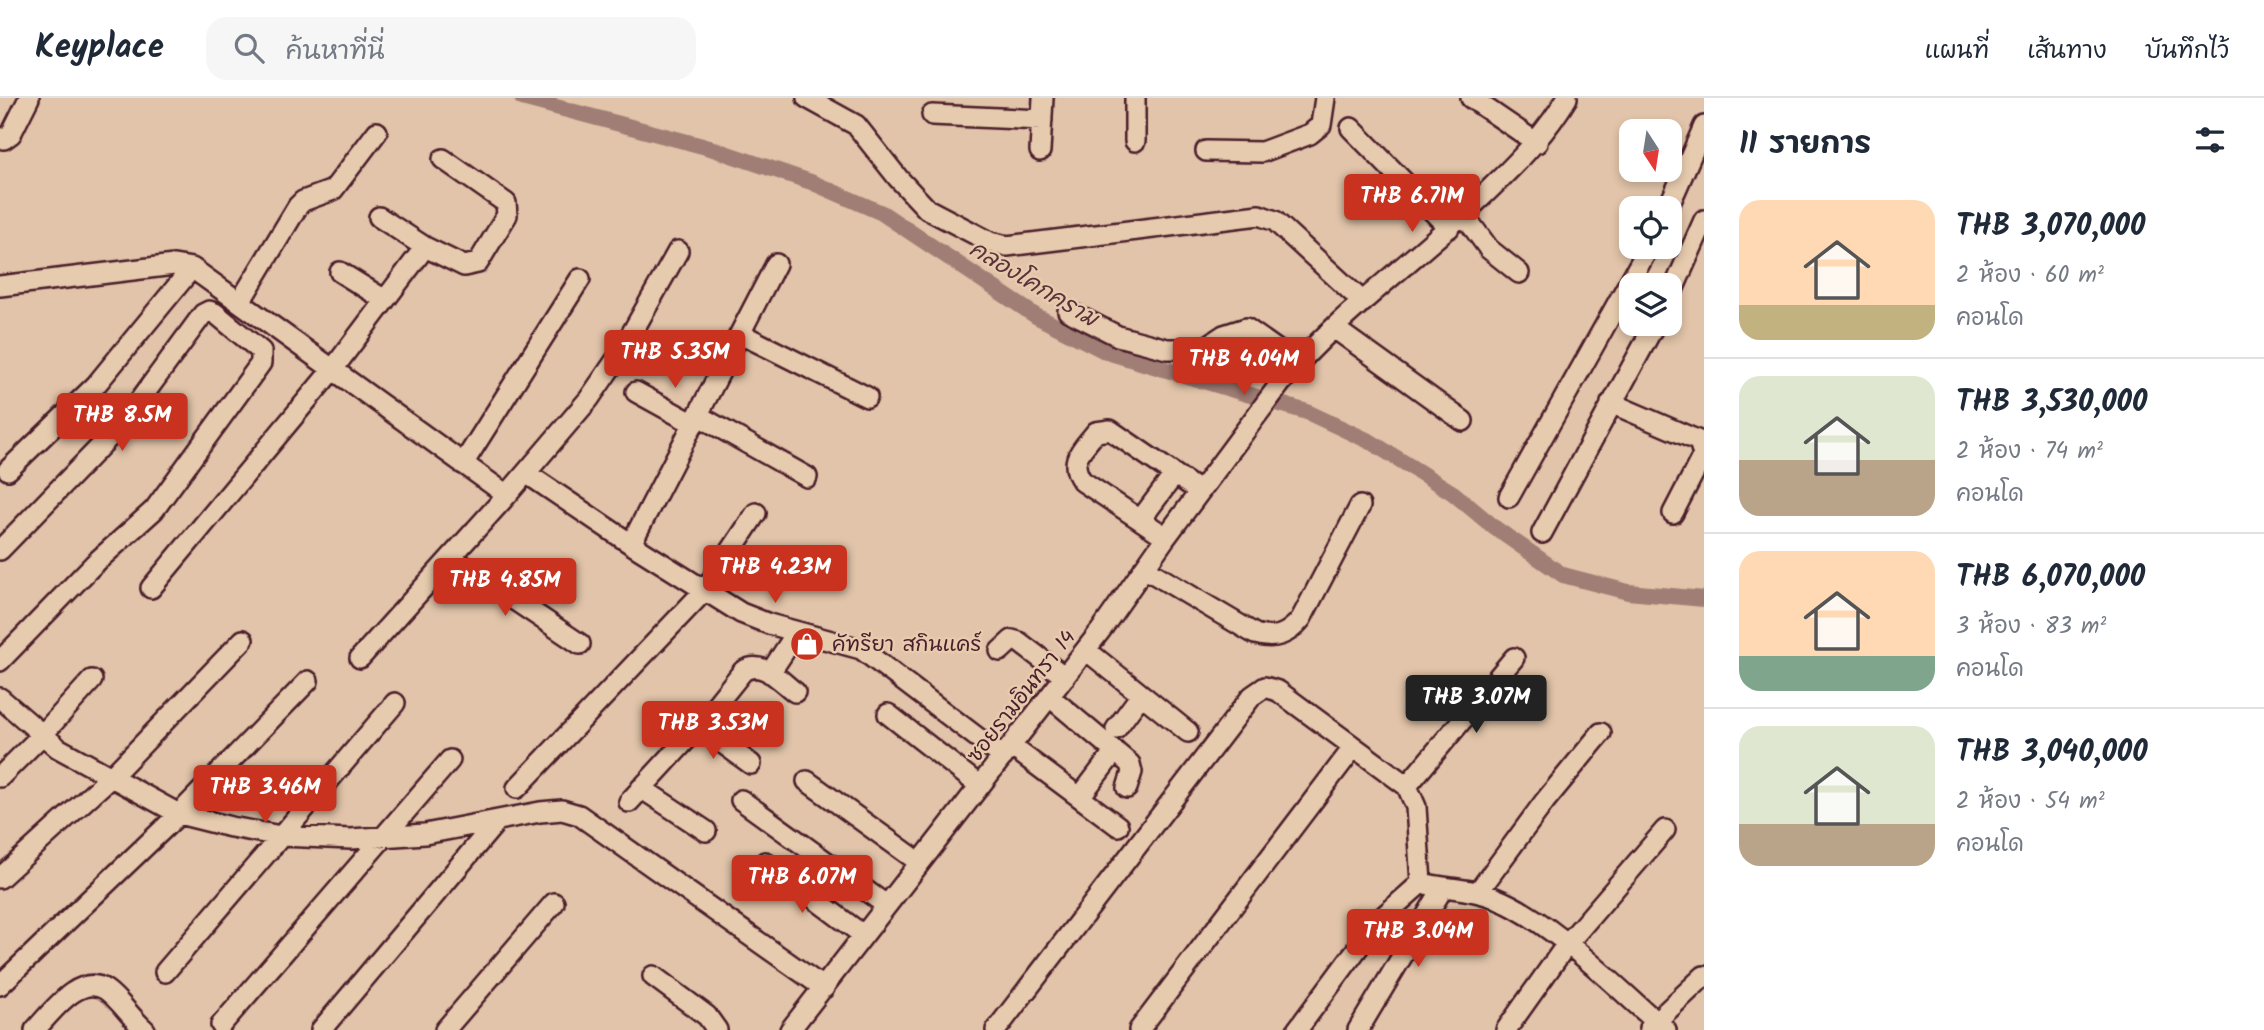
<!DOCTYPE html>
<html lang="th">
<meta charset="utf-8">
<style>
:root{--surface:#fff;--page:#f6f6f7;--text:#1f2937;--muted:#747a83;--line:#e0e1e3;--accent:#c8321e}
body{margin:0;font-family:Kalam,"Playpen Sans Thai",sans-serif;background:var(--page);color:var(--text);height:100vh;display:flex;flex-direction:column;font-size:26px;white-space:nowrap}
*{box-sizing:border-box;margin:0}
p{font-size:23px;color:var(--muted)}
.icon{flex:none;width:38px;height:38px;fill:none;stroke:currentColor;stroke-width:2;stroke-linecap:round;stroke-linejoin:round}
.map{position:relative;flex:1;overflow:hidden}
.side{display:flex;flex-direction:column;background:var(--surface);width:560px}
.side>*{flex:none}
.needle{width:46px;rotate:168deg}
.controls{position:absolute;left:1619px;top:21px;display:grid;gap:14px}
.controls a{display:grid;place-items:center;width:63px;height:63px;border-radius:14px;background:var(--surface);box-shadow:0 4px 10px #0003;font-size:35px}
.price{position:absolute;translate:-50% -60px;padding:0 16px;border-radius:7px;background:var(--accent);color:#fff;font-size:23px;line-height:46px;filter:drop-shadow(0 2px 4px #0008)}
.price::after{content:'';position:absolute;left:50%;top:42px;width:21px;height:16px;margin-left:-10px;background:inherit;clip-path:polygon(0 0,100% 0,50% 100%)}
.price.selected{background:#222;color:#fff}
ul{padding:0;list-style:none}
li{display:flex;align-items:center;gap:21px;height:175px;padding:0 35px}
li+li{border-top:2px solid var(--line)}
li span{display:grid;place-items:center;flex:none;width:196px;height:140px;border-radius:21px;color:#555}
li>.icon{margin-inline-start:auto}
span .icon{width:84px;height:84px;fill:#fffc;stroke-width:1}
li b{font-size:30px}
h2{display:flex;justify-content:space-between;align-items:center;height:84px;padding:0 35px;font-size:30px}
header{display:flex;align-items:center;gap:42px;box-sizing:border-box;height:98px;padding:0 35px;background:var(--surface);border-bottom:2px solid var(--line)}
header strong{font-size:33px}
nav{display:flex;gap:38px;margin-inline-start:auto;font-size:24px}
.search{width:490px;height:63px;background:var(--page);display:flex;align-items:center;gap:18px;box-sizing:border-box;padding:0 24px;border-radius:21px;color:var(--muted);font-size:26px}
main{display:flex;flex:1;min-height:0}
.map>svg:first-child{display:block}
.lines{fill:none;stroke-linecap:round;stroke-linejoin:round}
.canal{stroke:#a17e74;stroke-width:16}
.minor-casing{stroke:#4a1f2b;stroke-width:24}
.minor{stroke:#e7cbae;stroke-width:19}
.labels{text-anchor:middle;stroke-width:5;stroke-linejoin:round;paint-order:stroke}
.poi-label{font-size:21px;fill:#4a1f2b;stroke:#e7cbae;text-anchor:start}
.street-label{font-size:21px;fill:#4a1f2b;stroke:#e7cbae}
.water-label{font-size:23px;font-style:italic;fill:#5b323a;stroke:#e7cbae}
</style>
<header>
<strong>Keyplace</strong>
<div class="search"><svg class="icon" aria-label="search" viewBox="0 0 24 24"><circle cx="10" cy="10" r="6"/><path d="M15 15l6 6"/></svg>ค้นหาที่นี่</div>
<nav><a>แผนที่</a><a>เส้นทาง</a><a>บันทึกไว้</a></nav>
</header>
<main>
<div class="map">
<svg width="1704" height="932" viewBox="0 0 1704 932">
<rect width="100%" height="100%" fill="#e1c4a9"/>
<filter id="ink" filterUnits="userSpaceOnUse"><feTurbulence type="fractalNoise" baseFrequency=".0143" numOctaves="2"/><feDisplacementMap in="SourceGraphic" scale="14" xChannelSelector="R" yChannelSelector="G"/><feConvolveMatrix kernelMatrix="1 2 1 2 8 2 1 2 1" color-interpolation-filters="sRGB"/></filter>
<g filter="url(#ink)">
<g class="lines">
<path class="canal" d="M 522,0 L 710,50 L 811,84 L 882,115 L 1036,218 L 1107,254 L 1307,314 L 1371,344 L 1453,395 L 1495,430 L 1563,477 L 1628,494 L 1704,501"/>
<g class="minor-casing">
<path id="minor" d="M 807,0 L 856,27 L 898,80 L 927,111 L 990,144 L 1007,148 L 1259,117 L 1275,123 L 1363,204
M 1471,0 L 1537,45
M 932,17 L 1042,22
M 1351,30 L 1449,130
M 0,40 L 4,41 L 11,36 L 29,0
M 1135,43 L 1135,0
M 1040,53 L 1043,0
M 1206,53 L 1262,54 L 1310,36 L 1321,27 L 1325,0
M 1668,110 L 1704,28
M 1464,117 L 1489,151 L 1519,175
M 379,119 L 425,149
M 340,174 L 385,202
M 0,188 L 174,167 L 192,170 L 507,397
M 1670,199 L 1704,122
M 240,204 L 298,108 L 303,103 L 333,92 L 377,34
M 1068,213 L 1118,238 L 1167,251 L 1203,251 L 1224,237 L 1246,230 L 1297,266
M 1334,230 L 1463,323
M 741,236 L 867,299
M 636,294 L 694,326
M 1611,305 L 1699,343 L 1703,357 L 1673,415
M 699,318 L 807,379
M 463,366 L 580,181
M 8,372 L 95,288 L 192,170
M 526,375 L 631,446 L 741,515 L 769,526 L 861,551 L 1003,659
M 1509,399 L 1649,149
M 1141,421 L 1174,377
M 1542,435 L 1655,226
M 1166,439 L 1082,383 C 1067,362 1083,351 1096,334 L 1110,332 L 1199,393
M 631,446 L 776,166
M 0,452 L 123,325 L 203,216 L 209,213 L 215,215 L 261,253 L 261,265 L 154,412 L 94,466 L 0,563
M 452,460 L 580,546
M 1144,470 L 1255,536 C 1275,542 1288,537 1301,521 L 1360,408
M 151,490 L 333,271 L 425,149 L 464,168 L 478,165 L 507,117 L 506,105 L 443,61
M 1086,552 L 1188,634
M 1000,553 L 1012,542 L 1019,544 L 1065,579
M 360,560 L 507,397 L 589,301 L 620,256 L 678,153
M 770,575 L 797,534
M 1050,599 L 1130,666 L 1132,674 L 1127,690
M 0,600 L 58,650 L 179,716 L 231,729 L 281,738 L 351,741 L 425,736 L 540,714 L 562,712 L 579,717 L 824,890
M 888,616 L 980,688
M 699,628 L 751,666
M 1116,631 L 1141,597
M 1011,648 L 1118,728
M 0,679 L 42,637 L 92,582
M 807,683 L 919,764
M 1407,688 L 1514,560
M 517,690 L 705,492 L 756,415
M 641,690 L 706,733
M 1080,699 L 1115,653
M 741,702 L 886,807
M 629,704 L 699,628 L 743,573 C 763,561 780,583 795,594
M 765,764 L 863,837
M 0,780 L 112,678 L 243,542
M 1421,785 C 1446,791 1472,790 1495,800 C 1553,823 1617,891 1666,932
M 1478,794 L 1545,703 L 1601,635
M 165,874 L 395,605
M 653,878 L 707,918 L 717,932
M 0,887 L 179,716 L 308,583
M 221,927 L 450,662
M 1649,930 L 1704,878
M 35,932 C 51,915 80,874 106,892 C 120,902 131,920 145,932
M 321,932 L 497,723
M 445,932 L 554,805
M 790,932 L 1101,532 L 1166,439 L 1280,286 C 1343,211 1426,155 1495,86 C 1523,59 1547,33 1567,0
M 996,932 L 1252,598 L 1265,589 L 1278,593 L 1407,688 L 1416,709 L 1421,785
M 1139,932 L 1353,650
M 1297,932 L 1377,824 L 1421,785
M 1358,932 L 1443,790
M 1506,932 L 1567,846 L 1665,732"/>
</g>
<use href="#minor" class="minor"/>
</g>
</g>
<defs>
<g id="shop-disc" transform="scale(1.75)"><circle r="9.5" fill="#c8321e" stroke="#e7cbae"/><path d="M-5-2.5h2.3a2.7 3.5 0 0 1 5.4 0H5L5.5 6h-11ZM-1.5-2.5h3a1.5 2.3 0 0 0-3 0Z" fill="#fff"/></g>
</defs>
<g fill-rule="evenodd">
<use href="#shop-disc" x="807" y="546"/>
</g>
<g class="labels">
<g class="poi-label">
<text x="832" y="553">คัทรียา สกินแคร์</text>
</g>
<g class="street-label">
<text transform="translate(1021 598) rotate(-52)" y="7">ซอยรามอินทรา 14</text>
</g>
<g class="water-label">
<text transform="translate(1034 185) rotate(31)" y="8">คลองโคกคราม</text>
</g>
</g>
</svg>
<div class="controls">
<a><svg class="needle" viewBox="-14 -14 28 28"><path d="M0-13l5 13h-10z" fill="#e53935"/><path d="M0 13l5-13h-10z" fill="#747a83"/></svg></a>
<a><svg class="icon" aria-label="locate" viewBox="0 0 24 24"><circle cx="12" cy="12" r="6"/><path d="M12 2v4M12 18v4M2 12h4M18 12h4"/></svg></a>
<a><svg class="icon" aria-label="layers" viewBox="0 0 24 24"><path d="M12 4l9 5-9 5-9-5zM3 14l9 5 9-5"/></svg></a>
</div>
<b class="price" style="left:1412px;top:136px">THB 6.71M</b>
<b class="price" style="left:675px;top:292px">THB 5.35M</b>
<b class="price" style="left:1244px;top:299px">THB 4.04M</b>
<b class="price" style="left:122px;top:355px">THB 8.5M</b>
<b class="price" style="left:775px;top:507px">THB 4.23M</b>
<b class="price" style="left:505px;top:520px">THB 4.85M</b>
<b class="price selected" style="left:1476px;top:637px">THB 3.07M</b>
<b class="price" style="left:713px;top:663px">THB 3.53M</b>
<b class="price" style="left:265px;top:727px">THB 3.46M</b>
<b class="price" style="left:802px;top:817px">THB 6.07M</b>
<b class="price" style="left:1418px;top:871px">THB 3.04M</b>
</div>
<section class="side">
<h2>11 รายการ<svg class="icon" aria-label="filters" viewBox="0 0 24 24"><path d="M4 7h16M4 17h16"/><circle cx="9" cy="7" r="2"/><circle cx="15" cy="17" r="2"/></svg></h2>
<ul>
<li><span style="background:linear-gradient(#ffd9b3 75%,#c2b280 0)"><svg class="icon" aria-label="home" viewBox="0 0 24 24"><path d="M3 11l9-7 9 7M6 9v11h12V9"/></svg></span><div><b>THB 3,070,000</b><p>2 ห้อง · 60 m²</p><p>คอนโด</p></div></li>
<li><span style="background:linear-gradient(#dfe7d0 60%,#b9a48a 0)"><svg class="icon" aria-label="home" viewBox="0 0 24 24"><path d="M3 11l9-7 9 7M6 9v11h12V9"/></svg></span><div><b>THB 3,530,000</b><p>2 ห้อง · 74 m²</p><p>คอนโด</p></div></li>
<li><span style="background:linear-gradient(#ffd9b3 75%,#7fa58c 0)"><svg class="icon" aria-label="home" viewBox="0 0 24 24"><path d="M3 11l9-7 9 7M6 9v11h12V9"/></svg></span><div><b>THB 6,070,000</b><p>3 ห้อง · 83 m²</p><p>คอนโด</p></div></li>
<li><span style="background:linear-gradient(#dfe7d0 70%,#b9a48a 0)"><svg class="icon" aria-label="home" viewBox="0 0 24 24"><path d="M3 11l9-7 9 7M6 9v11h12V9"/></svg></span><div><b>THB 3,040,000</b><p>2 ห้อง · 54 m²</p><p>คอนโด</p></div></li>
</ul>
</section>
</main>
